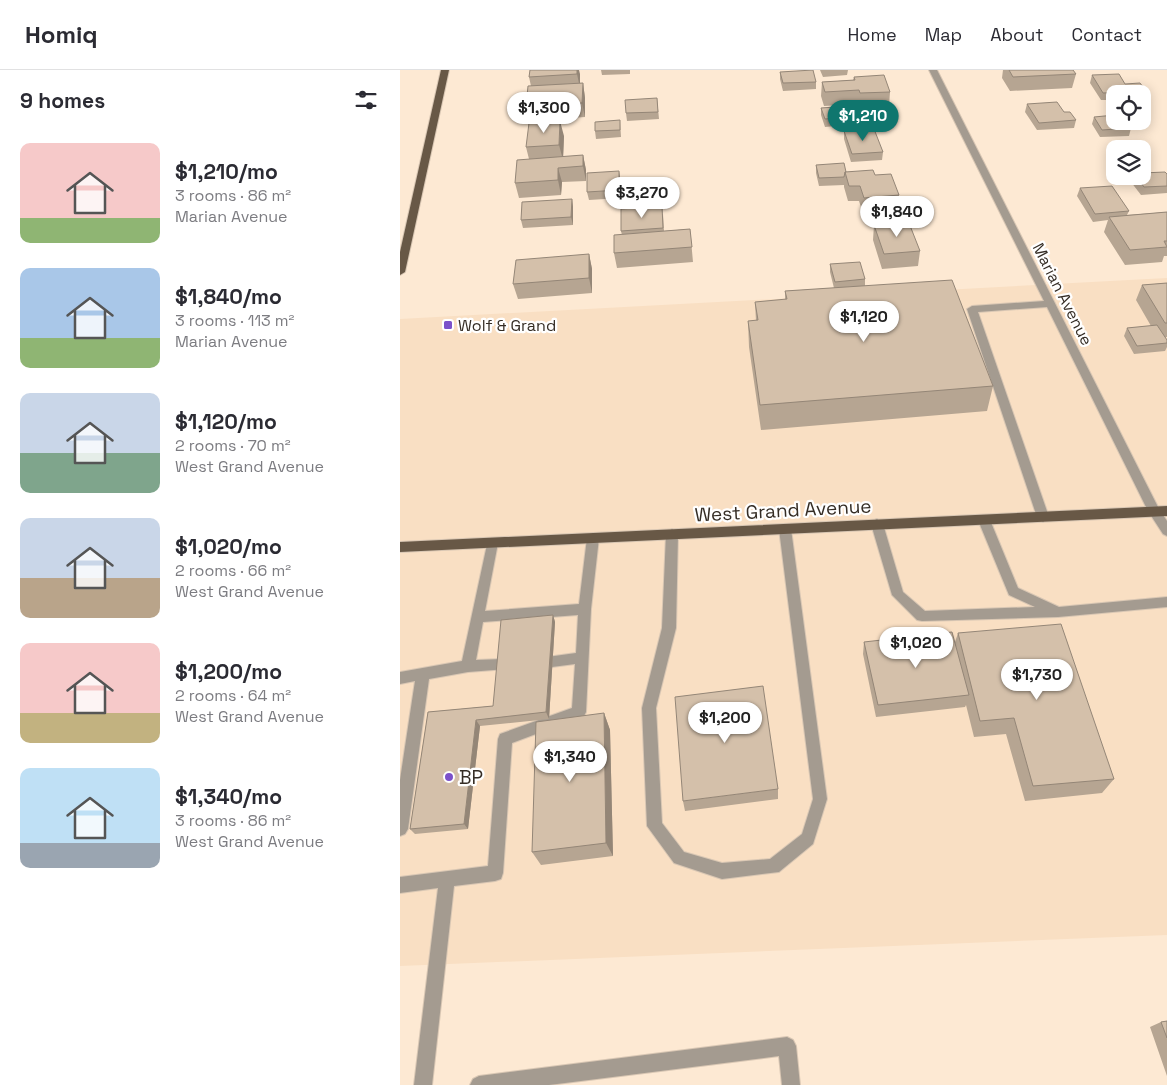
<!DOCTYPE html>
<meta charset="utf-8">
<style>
:root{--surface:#fff;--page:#f7f7f7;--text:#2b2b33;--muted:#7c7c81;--line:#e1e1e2;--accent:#0f766e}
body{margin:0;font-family:"Space Grotesk",sans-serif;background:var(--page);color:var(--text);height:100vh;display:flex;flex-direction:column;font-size:19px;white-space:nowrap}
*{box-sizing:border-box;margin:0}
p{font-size:16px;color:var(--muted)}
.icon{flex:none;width:28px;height:28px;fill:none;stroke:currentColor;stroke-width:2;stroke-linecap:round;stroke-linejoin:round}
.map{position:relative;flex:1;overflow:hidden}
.drawer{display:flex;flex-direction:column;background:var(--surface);width:400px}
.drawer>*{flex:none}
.tools{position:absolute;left:706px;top:15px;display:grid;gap:10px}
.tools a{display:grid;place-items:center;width:45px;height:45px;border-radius:10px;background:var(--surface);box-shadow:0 2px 12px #0003;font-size:25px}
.price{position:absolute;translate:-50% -42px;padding:0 11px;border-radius:18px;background:#fff;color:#222;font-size:16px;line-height:32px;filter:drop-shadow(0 1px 2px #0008)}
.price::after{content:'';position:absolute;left:50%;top:30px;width:15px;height:11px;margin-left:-8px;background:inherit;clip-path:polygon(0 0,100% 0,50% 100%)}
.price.current{background:var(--accent);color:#fff}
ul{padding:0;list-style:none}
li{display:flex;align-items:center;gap:15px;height:125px;padding:0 20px}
li span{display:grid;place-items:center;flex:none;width:140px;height:100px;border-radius:10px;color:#555}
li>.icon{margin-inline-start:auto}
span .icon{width:60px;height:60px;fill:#fffc;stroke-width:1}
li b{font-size:21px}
h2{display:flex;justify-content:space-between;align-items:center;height:60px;padding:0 20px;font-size:21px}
header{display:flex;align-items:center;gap:30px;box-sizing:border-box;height:70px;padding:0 25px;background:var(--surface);border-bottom:1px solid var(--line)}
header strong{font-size:24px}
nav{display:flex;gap:28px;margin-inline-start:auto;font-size:18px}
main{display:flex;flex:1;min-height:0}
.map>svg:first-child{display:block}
.built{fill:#f9dfc3}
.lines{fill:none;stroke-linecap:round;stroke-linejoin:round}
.minor-casing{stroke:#d9c7b4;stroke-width:2}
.major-casing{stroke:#d9c7b4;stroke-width:2}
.minor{fill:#a49b90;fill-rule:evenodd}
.major{fill:#685846;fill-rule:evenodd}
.wall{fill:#b6a592}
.shaded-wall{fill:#948677}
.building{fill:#d4c0aa;stroke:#948677}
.poi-dot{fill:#7c51ca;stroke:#fff;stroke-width:2}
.labels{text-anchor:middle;stroke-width:4.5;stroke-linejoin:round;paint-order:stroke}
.far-street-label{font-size:16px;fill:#352d25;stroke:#fff}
.far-poi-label{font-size:16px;fill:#352d25;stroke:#fff;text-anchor:start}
.street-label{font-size:19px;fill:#352d25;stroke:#fff}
.poi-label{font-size:19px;fill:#352d25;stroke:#fff;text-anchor:start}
</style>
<header>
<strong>Homiq</strong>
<nav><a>Home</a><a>Map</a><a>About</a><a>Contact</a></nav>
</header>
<main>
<section class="drawer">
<h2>9 homes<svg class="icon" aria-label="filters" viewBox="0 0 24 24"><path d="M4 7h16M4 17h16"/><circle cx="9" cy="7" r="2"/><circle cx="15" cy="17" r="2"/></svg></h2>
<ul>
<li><span style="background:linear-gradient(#f6c9c9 75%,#8fb573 0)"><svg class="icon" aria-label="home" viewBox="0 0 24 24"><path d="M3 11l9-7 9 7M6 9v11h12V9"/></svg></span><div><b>$1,210/mo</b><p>3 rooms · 86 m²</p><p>Marian Avenue</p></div></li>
<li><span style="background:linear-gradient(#a9c7e8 70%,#8fb573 0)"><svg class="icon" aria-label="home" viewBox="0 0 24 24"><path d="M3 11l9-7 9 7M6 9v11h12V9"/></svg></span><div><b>$1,840/mo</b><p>3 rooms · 113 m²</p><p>Marian Avenue</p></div></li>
<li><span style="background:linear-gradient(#c9d6e8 60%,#7fa58c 0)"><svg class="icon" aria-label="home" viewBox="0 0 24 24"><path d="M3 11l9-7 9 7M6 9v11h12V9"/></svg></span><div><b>$1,120/mo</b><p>2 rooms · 70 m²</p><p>West Grand Avenue</p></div></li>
<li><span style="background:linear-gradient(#c9d6e8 60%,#b9a48a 0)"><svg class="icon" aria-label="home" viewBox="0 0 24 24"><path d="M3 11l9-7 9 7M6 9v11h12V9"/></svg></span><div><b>$1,020/mo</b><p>2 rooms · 66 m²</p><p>West Grand Avenue</p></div></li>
<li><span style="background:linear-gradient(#f6c9c9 70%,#c2b280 0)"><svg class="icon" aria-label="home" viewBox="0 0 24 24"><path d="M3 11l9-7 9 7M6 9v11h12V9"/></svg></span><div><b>$1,200/mo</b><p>2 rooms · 64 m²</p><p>West Grand Avenue</p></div></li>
<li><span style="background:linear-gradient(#bfe0f5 75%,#9aa5b1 0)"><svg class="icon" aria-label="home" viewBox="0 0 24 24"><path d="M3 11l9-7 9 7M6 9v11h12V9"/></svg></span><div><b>$1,340/mo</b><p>3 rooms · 86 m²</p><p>West Grand Avenue</p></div></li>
</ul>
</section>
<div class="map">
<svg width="767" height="1015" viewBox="0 0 767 1015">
<rect width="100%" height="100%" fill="#fde9d3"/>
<path class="built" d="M 767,208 L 767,441 L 755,441 L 767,461 L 767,865 L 0,896 L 0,249 Z"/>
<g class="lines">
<g class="minor-casing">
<path id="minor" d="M 529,0 L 537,0 L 759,439 L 767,451 L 767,466 L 763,464 L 748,441 L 647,237 L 578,242 L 649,447 L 643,452 L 637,447 L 567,239 L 572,236 L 644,231 Z
M 584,445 L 590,450 L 618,518 L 659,537 L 767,527 L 767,537 L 658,547 L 522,551 L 517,550 L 492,525 L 471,454 L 473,451 L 477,449 L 483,454 L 503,522 L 525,541 L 635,537 L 609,525 L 578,450 Z
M 385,454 L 391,459 L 427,729 L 413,774 L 379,802 L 322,809 L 274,793 L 247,756 L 242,638 L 262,558 L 266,464 L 272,459 L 278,464 L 276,558 L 256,638 L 262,753 L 284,782 L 322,793 L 370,789 L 402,764 L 413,729 L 379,459 Z
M 193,463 L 199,468 L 191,539 L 186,642 L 184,646 L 112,673 L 103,803 L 101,809 L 95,811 L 54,816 L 32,1015 L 14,1015 L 38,818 L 0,823 L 0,807 L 88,796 L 98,669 L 100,664 L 172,638 L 175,594 L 152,597 L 147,595 L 145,591 L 147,587 L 176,583 L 178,545 L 83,552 L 76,590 L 102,589 L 107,591 L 109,595 L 107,599 L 68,602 L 29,609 L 8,759 L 5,764 L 0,766 L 0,710 L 15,611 L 0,614 L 0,602 L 62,591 L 88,470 L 92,468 L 98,473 L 85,541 L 179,534 L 187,468 Z
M 387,967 L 393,970 L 396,976 L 400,1015 L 382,1015 L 379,986 L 149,1015 L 70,1015 L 73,1009 L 79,1006 Z"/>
</g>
<g class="major-casing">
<path id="major" d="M 41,0 L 49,0 L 5,202 L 0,205 L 0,182 Z
M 767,436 L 767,446 L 0,482 L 0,472 Z"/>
</g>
<use href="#minor" class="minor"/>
<use href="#major" class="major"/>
</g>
<path class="wall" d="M 130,0 L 180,4 L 180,13 L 183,13 L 185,28 L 185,47 L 129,51 L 126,36 L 131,16 L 129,7 Z
M 201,0 L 230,0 L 230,4 L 202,5 Z
M 420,0 L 448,0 L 447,5 L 423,7 Z
M 603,0 L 673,0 L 676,4 L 672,18 L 610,21 L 602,8 Z
M 380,2 L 416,12 L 416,19 L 383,21 L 380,9 Z
M 692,5 L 725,14 L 746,21 L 743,29 L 742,24 L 715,24 L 715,30 L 701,30 L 690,13 Z
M 454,7 L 490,22 L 489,36 L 465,38 L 468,46 L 467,53 L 425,57 L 421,45 L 421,38 L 458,35 L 458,34 L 424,36 L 421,26 L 422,12 L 453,10 Z
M 257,28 L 259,49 L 227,51 L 226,43 Z
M 627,34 L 664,42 L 676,50 L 674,58 L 637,60 L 625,42 Z
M 694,47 L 731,58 L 729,66 L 700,67 L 692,54 Z
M 220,50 L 221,67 L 196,69 L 195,61 Z
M 444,61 L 483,82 L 482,90 L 451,92 L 444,69 Z
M 164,66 L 163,87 L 183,85 L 186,100 L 186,111 L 162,112 L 161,125 L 119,128 L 115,113 L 129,89 L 126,77 Z
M 416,95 L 446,102 L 475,105 L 499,125 L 497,140 L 463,143 L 459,131 L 448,131 L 444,117 L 444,115 L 419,116 L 416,103 Z
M 219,101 L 220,108 L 221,128 L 189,130 L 187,122 Z
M 767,104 L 767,123 L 741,125 L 731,112 L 733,106 L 742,106 Z
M 680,118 L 729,141 L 727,145 L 767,142 L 767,186 L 764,186 L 762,192 L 725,195 L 704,162 L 708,150 L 693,152 L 677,126 Z
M 172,129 L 173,137 L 173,155 L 123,158 L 121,150 Z
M 263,144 L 264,161 L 290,159 L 293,192 L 217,198 L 214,183 L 222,165 L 221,161 Z
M 474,155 L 520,181 L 518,196 L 482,199 L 473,170 Z
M 189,184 L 192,199 L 192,223 L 118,229 L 113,214 Z
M 430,194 L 465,209 L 465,216 L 593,316 L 587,341 L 361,360 L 349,277 L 348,251 L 356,251 L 355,232 L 385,230 L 385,221 L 434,218 L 430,202 Z
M 767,213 L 767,267 L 765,267 L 767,270 L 767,277 L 765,281 L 734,284 L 724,266 L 727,258 L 751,256 L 736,230 L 742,215 Z
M 153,545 L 155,552 L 149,649 L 80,656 L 68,759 L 15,764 L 10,759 L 28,642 L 93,636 Z
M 558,563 L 714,709 L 702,723 L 625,731 L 606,664 L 574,667 L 566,635 L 565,637 L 476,647 L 463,584 L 464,572 L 555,572 Z
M 204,643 L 210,660 L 213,786 L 141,795 L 132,782 Z
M 378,719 L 378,729 L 285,741 L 283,731 Z
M 767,951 L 767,1006 L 750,957 L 761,952 Z"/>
<path class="shaded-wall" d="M 177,0 L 179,0 L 180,4 L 180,18 L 177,4 Z
M 183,13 L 185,28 L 185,47 L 182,33 Z
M 160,51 L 164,66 L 163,90 L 159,75 Z
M 183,85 L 186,100 L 186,111 L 183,96 Z
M 158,98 L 162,112 L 161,125 L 158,110 Z
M 219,101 L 220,108 L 221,128 L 219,120 Z
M 172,129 L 173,137 L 173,155 L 171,147 Z
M 189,184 L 192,199 L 192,223 L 189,208 Z
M 153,545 L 155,552 L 149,649 L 146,642 Z
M 204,643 L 210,660 L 213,786 L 206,773 Z
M 76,650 L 80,656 L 68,759 L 64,754 Z"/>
<path class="building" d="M 130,0 L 177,0 L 177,4 L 129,7 Z
M 413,0 L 416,12 L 383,13 L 380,2 Z
M 609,0 L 673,0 L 676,4 L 613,7 Z
M 719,4 L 725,14 L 740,13 L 746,21 L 703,23 L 692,5 Z
M 484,5 L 490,22 L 460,23 L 459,20 L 425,22 L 422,12 L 455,10 L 454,7 Z
M 183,13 L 182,33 L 126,36 L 128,16 Z
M 257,28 L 258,42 L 226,43 L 225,30 Z
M 657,32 L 664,42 L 670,42 L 676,50 L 639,53 L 627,34 Z
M 464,35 L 468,46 L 425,49 L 421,38 Z
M 715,45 L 715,51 L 726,51 L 731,58 L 702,60 L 694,47 Z
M 220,50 L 220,60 L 195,61 L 195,52 Z
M 160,51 L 159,75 L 126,77 L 129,53 Z
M 474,59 L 483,82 L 452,84 L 444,61 Z
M 183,85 L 183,96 L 158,98 L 158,110 L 115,113 L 117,90 Z
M 444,93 L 446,102 L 445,102 L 444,107 L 419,108 L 416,95 Z
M 473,100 L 475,105 L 491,104 L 499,125 L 464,128 L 460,116 L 449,116 L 445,102 Z
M 219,101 L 219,120 L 187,122 L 187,103 Z
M 765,102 L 767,104 L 767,116 L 744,117 L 736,106 L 742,106 L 742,103 Z
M 712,116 L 729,141 L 695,144 L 680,118 Z
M 172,129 L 171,147 L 121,150 L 122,132 Z
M 262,136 L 263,158 L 221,161 L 221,139 Z
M 767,142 L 767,171 L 764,171 L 767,177 L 730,180 L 709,147 Z
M 509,153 L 520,181 L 484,184 L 474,155 Z
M 290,159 L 292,177 L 214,183 L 214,165 Z
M 189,184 L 189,208 L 113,214 L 116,190 Z
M 460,192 L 465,209 L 435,212 L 430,194 Z
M 552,210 L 593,316 L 360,335 L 348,251 L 358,250 L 355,232 L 387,229 L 385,221 Z
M 767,213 L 767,253 L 765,253 L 742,215 Z
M 757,255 L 767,270 L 767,273 L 737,276 L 727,258 Z
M 153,545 L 146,642 L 76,650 L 64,754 L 10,759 L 28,642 L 93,636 L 101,550 Z
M 661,554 L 714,709 L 633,716 L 614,648 L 580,651 L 558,563 Z
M 552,562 L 569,625 L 478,635 L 464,572 Z
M 363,616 L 378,719 L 283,731 L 275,627 Z
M 204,643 L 206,773 L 132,782 L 136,652 Z
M 767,951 L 767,968 L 761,952 Z"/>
<g class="poi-dot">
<rect x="43" y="250" width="10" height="10" rx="2.5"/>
<circle cx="49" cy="707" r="5"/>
</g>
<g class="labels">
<g class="far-street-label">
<text transform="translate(663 224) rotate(63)" y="6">Marian Avenue</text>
</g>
<g class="far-poi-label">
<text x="58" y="261">Wolf &amp; Grand</text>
</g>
<g class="street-label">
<text transform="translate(383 440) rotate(-3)" y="7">West Grand Avenue</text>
</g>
<g class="poi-label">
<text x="59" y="714">BP</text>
</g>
</g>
</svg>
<div class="tools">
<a><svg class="icon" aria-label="locate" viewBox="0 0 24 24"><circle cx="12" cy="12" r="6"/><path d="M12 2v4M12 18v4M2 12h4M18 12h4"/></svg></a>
<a><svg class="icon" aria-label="layers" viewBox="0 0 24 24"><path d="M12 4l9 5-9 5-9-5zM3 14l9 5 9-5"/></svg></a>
</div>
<b class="price" style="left:144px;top:64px">$1,300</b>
<b class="price current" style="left:463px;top:72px">$1,210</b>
<b class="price" style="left:242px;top:149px">$3,270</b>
<b class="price" style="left:497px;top:168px">$1,840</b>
<b class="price" style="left:464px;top:273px">$1,120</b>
<b class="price" style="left:516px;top:599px">$1,020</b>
<b class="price" style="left:637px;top:631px">$1,730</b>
<b class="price" style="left:325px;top:674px">$1,200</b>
<b class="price" style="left:170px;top:713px">$1,340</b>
</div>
</main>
